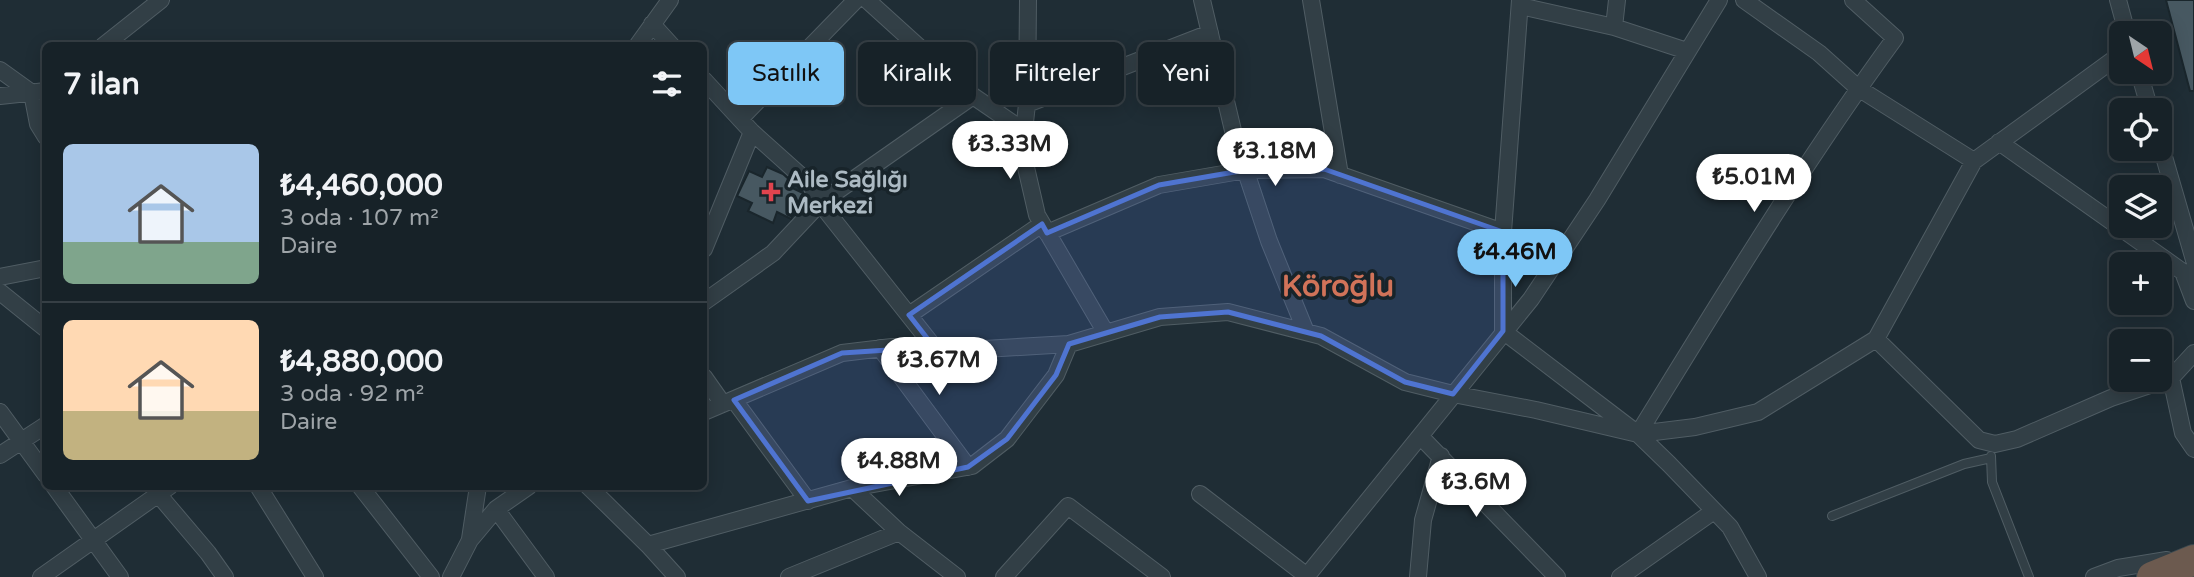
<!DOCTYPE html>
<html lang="tr">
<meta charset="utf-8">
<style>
:root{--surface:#172228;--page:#202a30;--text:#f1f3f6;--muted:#9ea4a8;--line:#363f45;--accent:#7ec7f6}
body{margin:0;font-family:"Varela Round",sans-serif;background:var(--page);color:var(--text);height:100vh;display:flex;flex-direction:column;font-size:26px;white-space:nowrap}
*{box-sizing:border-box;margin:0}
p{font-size:23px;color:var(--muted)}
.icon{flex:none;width:38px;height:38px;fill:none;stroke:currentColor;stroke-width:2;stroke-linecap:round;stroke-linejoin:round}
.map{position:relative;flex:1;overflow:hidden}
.sheet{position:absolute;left:42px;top:42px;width:665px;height:448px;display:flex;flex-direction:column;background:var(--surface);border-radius:10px;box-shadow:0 4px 18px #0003,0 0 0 2px var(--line)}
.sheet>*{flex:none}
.top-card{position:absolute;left:728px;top:42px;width:665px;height:63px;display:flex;gap:14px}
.needle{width:46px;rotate:145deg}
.fabs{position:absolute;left:2109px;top:21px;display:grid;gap:14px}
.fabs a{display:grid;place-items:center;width:63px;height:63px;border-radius:10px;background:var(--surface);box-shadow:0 4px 18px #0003,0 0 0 2px var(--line);font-size:35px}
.price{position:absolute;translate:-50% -60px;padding:0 16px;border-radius:24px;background:#fff;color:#222;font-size:23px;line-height:46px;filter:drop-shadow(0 2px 4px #0008)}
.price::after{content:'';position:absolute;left:50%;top:42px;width:21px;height:16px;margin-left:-10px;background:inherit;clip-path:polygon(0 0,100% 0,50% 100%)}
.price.active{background:var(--accent);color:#111}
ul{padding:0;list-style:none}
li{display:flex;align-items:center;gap:21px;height:175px;padding:0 21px}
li+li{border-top:2px solid var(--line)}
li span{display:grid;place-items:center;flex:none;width:196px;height:140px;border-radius:10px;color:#555}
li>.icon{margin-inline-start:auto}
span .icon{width:84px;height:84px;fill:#fffc;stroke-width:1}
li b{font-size:30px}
h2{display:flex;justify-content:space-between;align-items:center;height:84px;padding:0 21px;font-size:30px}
.tag{padding:0 24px;border-radius:10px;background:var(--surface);box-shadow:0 4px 18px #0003,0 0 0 2px var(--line);font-size:24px;line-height:63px}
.tag.active{background:var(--accent);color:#111}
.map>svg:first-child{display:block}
.building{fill:#475861;stroke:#1a262c;stroke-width:2}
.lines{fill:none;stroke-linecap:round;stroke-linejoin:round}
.lane-casing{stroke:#505d64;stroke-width:10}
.street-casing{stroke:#505d64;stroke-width:18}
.highway-casing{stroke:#3d4a50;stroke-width:32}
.lane{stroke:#323f46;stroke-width:8}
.street{stroke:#323f46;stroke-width:16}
.highway{stroke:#6c5a4f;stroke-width:30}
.marked{fill:#4f74d1;fill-opacity:0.2;stroke:#4f74d1;stroke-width:5;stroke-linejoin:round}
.health-dot{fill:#e0444e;stroke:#18242a;stroke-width:2.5}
.labels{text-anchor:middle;stroke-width:7;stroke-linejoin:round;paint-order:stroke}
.poi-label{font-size:23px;font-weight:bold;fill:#acbac3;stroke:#18242a;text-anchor:start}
.district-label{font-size:30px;font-weight:bold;fill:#d17359;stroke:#18242a}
</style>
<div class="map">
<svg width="2194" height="577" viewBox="0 0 2194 577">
<rect width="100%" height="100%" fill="#1f2d35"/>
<path class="building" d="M 2166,0 L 2194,0 L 2194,91 L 2190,91 Z
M 767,167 L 783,174 L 792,182 L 790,187 L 803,193 L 791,219 L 777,212 L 773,223 L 748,211 L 752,203 L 737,196 L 749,171 L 762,177 Z"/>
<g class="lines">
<g class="lane-casing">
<path id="lane" d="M 1991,456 L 1992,482 L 2029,577
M 1832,516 L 1964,464 L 1991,458"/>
</g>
<g class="street-casing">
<path id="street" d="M 867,0 L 973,96 L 1024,131
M 1028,0 L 1027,104 L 1022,150 L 1037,215 L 1106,333
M 1202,0 L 1235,139 L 1269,241 L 1306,332
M 1311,0 L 1340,175
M 1520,0 L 1503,232 L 1503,331 L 1638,434 L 1669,464 L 1730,527 L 1758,577
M 1744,0 L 1819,53 L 1858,88 L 1974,161
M 2118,0 L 2127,33
M 1520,6 L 1614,27 L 1687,51
M 652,24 L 672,46
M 1614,27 L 1617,0
M 103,46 L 161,0
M 637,46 L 670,0
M 0,70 L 32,93 L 38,124 L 46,137
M 2139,72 L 2150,110
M 704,80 L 752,132 L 810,184 L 820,203 L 973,96
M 0,96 L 46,91
M 1027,104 L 1210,33
M 740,119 L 856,0
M 1999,142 L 2183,272 L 2194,273
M 2160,143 L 2194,260
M 1047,233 L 1159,185 L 1246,170 L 1324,169 L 1503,232
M 704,249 L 752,132
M 2183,272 L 2194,301
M 0,277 L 46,268
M 0,292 L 46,329
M 704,302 L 773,253 L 820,203 L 934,347
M 909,315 L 1042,224
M 1876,339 L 1979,440 L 1995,444 L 2017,439 L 2111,398 L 2171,378
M 880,348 L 968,467
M 2194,353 L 2171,378 L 2183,433 L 2194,449
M 704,377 L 723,404
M 734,400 L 808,501
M 0,412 L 46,475
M 704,412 L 842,353 L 892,347 L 984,349 L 1069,344 L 1160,317 L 1228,312 L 1321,336 L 1405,382 L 1453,394 L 1536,410 L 1638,434 L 1695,427 L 1758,412 L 1876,339 L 1974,161 L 2121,54
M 1638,434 C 1720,301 1802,165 1895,38 L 1853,0
M 1421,437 L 1557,577
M 0,455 L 46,425
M 54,486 L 120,577
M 258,486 L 315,577
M 360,486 L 431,577
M 588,486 L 648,545 L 677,577
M 852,488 L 899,532 L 957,577
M 158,494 L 208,553 L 225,577
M 1200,494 L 1307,576
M 496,509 L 546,577
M 470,539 L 478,486
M 648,545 L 852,488 L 972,466 L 1007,439 L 1056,375 L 1069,344
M 41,577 L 170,486
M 451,577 L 470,540 L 496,509 L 529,486
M 789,577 L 899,532
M 1004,577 L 1068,506 L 1162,577
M 1306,577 L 1531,299 L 1597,200 L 1719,0
M 1418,577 L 1423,520 L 1441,456
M 1620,577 L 1714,511
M 2094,577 L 2118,568 L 2167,560"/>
</g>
<g class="highway-casing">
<path id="highway" d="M 2152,577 L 2194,560"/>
</g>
<use href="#lane" class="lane"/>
<use href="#street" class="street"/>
<use href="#highway" class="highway"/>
</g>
<path class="marked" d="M 1324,169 L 1503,232 L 1503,331 L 1453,394 L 1405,382 L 1321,336 L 1228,312 L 1160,317 L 1069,344 L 1056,375 L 1007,439 L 968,467 L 808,501 L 734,400 L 842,353 L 934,347 L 909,315 L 1042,224 L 1047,233 L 1159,185 L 1246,170 Z"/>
<path class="health-dot" d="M767.5 181.5h7v7h7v7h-7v7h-7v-7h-7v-7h7z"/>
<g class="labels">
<g class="poi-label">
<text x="787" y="187">Aile Sağlığı<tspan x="787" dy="26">Merkezi</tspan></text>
</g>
<g class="district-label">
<text x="1338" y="296">Köroğlu</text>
</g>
</g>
</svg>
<div class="fabs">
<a><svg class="needle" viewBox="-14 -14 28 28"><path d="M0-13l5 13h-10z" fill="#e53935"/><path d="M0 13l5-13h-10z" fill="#9ea4a8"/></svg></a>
<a><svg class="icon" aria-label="locate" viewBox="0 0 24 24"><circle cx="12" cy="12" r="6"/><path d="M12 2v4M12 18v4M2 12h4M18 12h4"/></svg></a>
<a><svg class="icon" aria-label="layers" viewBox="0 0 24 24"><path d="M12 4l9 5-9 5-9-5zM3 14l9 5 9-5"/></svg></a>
<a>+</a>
<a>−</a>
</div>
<b class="price" style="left:1010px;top:181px">₺3.33M</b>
<b class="price" style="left:1275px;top:188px">₺3.18M</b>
<b class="price" style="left:1754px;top:214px">₺5.01M</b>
<b class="price active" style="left:1515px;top:289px">₺4.46M</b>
<b class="price" style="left:939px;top:397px">₺3.67M</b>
<b class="price" style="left:899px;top:498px">₺4.88M</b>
<b class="price" style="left:1476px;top:519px">₺3.6M</b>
<div class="top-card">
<a class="tag active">Satılık</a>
<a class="tag">Kiralık</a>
<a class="tag">Filtreler</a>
<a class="tag">Yeni</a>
</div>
<section class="sheet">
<h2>7 ilan<svg class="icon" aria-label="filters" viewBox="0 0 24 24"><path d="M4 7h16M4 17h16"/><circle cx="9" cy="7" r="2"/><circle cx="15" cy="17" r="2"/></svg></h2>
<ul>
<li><span style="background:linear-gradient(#a9c7e8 70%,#7fa58c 0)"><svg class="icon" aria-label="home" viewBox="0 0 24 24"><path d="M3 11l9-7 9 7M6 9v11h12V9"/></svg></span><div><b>₺4,460,000</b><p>3 oda · 107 m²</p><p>Daire</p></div></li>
<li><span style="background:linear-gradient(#ffd9b3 65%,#c2b280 0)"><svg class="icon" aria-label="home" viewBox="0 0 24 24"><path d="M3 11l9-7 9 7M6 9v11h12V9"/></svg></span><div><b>₺4,880,000</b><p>3 oda · 92 m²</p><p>Daire</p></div></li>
</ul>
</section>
</div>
